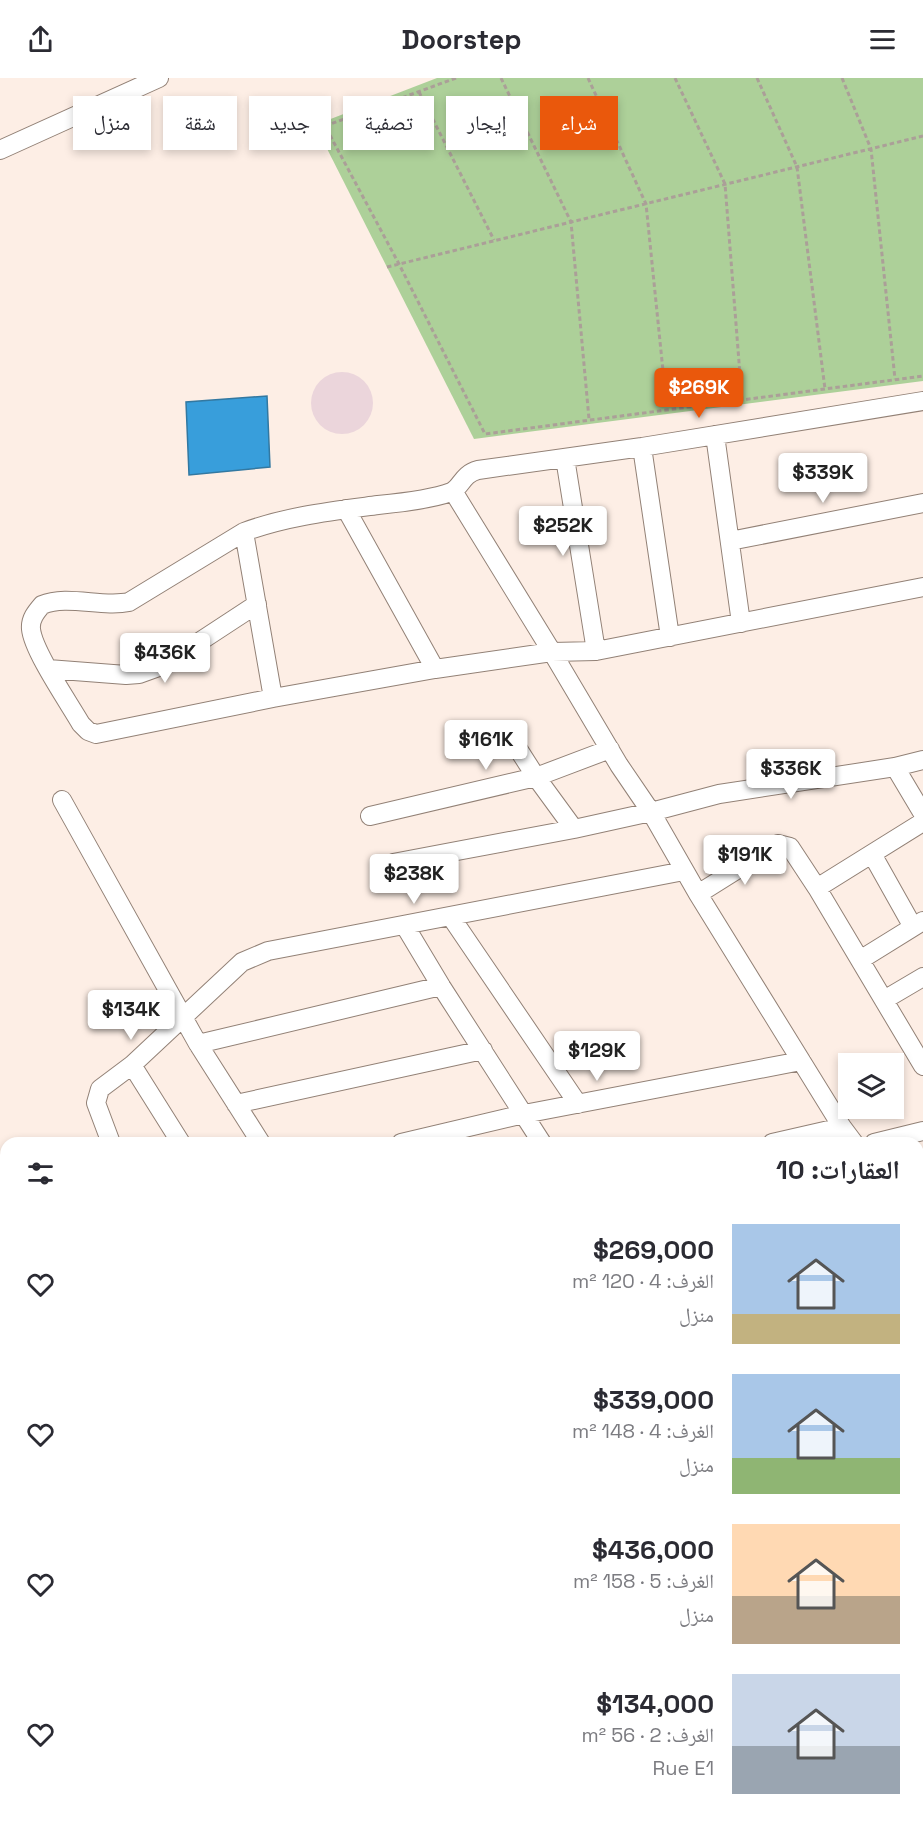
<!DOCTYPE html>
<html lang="ar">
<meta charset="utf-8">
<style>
:root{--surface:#fff;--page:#f2f2f3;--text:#2b2b33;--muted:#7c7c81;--accent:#ea580c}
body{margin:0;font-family:"Space Grotesk","Noto Naskh Arabic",sans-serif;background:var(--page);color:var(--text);direction:rtl;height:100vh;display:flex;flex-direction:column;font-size:22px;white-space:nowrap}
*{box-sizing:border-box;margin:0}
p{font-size:20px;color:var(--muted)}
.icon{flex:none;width:33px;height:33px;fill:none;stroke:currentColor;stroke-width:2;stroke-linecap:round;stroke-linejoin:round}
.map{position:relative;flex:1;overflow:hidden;direction:ltr}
.sheet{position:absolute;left:0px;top:1059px;width:924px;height:684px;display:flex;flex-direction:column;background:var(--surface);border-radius:18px 18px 0 0;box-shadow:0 3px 9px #0003;direction:rtl}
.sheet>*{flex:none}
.hud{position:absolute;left:18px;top:18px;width:600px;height:54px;direction:rtl;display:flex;gap:12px}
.controls{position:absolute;left:838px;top:975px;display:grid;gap:12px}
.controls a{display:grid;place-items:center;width:66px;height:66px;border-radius:0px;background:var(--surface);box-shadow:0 3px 9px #0003;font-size:30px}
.price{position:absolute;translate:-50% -51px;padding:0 14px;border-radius:6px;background:#fff;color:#222;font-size:20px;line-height:39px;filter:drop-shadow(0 2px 3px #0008)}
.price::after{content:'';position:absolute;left:50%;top:36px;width:18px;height:14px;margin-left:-9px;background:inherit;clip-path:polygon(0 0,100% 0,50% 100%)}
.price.current{background:var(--accent);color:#fff}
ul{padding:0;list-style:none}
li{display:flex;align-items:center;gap:18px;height:150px;padding:0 24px}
li span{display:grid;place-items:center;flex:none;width:168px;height:120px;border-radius:0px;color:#555}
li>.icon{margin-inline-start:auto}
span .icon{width:72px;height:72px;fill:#fffc;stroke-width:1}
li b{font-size:26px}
h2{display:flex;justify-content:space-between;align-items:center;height:72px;padding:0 24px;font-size:26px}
.chip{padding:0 21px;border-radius:0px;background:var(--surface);box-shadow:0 3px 9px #0003;font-size:21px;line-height:54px}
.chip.current{background:var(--accent);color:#fff}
header{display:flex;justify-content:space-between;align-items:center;height:78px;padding:0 24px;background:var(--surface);font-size:27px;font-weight:700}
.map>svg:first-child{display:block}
.green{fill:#add099}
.water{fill:#389edb;stroke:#3278a1;stroke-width:1.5}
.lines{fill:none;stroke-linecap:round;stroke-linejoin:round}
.river{stroke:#389edb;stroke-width:28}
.building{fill:#ebd5db}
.minor-casing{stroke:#928176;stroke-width:20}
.path{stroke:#ab9f98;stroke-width:3;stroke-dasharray:4.5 3;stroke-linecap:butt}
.minor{stroke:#fff;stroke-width:18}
</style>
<header><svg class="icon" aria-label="menu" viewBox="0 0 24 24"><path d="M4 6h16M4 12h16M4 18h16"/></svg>Doorstep<svg class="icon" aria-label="share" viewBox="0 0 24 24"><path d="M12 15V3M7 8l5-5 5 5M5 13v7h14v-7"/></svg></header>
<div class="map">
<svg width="923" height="1743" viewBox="0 0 923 1743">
<rect width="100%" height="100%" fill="#fdeee5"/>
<path class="green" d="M 437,0 L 923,0 L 923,303 L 474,361 L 315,47 Z"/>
<path class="water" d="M 267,318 L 270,389 L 189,397 L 186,324 Z"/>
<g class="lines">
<path class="river" d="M 0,1694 L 6,1698
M 72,1737 L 80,1743"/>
</g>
<path class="building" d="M311 325a31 31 0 1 1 62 0a31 31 0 1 1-62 0Z"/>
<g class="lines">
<g class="minor-casing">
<path id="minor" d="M 0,72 L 159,0
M 923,323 L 642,369 L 478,392 C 462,396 461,410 451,414 C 433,421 398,425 378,427 C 333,433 287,438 244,454 L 129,524 C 102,530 67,516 42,527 C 36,534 30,541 31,551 C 33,573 69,625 81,646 L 88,653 L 96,656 L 273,620 L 435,591 L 552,574 L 596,573 L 923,509
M 715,357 L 741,545
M 642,369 L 670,559
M 565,380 L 596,573
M 453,413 L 552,574 L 619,687 L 651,734 L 698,816 L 842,1049 L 854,1065
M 346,431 L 435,591
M 244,454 L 273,620
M 730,463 L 923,425
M 48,591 L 126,597 L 139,596 L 164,587 L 257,526
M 513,663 L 536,699 L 574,751
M 895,689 L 923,736
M 62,722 L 198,966 L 261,1065
M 370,738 L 536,699 L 610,671
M 872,776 L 913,849
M 393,785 L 574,751 L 651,734 L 719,716 L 895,689 L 923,682
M 817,810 L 923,744
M 698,816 L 778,766 L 790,769 L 817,810 L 923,988
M 451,839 L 578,1026
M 405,848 L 441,908 L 542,1065
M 860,882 L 923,843
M 884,922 L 923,899
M 198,966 L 441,908
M 132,987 L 181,1065
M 236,1026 L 483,972
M 111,1065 L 96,1025 L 100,1011 L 132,987 L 242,884 L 268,873 L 684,793
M 401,1065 L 524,1036 L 801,983
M 772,1065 L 842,1049
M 874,1065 L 923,1053
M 0,1166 L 6,1162
M 918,1171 L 923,1179
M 918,1260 L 923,1260
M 0,1324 L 6,1337
M 918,1333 L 923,1331
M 918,1465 L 923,1467
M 0,1526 L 6,1539
M 918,1578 L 923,1580
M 0,1601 L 6,1593
M 0,1620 L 6,1637
M 0,1674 L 6,1677
M 918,1679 L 923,1680
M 50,1737 L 62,1743
M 132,1737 L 165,1742 L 194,1737
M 279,1737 L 282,1743
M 361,1737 L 364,1743
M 439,1737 L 442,1743
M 509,1737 L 512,1743
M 592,1737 L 595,1743
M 740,1737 L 743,1743
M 676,1743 L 689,1737
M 807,1743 L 809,1737
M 886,1743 L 888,1737"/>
</g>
<path class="path" d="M 456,0 L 325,48 L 399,186 L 485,356 L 923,298
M 501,0 L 571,144 L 589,341
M 588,0 L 646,126 L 667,332
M 675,0 L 725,106 L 742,322
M 757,0 L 797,89 L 825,311
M 842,0 L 871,71 L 895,301
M 419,14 L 494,162
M 387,189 L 923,58"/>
<use href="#minor" class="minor"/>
</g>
</svg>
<div class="controls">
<a><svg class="icon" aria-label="layers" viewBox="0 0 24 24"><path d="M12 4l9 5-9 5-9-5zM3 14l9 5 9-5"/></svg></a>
</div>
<b class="price current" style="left:699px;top:341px">$269K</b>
<b class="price" style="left:823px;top:426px">$339K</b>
<b class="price" style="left:563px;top:479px">$252K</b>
<b class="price" style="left:165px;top:606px">$436K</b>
<b class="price" style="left:486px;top:693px">$161K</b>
<b class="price" style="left:791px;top:722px">$336K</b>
<b class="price" style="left:745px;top:808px">$191K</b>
<b class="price" style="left:414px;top:827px">$238K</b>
<b class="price" style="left:131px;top:963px">$134K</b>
<b class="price" style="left:597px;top:1004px">$129K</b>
<div class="hud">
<a class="chip current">شراء</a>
<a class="chip">إيجار</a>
<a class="chip">تصفية</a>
<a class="chip">جديد</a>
<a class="chip">شقة</a>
<a class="chip">منزل</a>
</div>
<section class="sheet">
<h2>العقارات: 10<svg class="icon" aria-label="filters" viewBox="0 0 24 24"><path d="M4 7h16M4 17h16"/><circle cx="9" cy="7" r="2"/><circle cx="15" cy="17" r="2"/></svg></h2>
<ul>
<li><span style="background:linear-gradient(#a9c7e8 75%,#c2b280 0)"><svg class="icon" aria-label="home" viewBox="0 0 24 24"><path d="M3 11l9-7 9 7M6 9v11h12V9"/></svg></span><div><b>$269,000</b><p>الغرف: 4 · 120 m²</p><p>منزل</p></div><svg class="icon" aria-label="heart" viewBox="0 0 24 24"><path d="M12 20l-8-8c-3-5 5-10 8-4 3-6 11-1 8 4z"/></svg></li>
<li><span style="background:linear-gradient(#a9c7e8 70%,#8fb573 0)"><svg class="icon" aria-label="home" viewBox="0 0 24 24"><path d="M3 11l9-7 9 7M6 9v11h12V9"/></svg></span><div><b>$339,000</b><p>الغرف: 4 · 148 m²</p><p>منزل</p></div><svg class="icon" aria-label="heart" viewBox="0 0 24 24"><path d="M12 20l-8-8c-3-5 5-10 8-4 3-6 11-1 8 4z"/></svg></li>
<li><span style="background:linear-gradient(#ffd9b3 60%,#b9a48a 0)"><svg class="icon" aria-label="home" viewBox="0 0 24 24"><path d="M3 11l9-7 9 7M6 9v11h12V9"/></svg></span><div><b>$436,000</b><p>الغرف: 5 · 158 m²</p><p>منزل</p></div><svg class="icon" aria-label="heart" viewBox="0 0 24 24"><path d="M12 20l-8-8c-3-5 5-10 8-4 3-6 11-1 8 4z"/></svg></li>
<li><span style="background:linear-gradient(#c9d6e8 60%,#9aa5b1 0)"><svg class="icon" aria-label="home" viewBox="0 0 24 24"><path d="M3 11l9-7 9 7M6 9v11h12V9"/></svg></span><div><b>$134,000</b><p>الغرف: 2 · 56 m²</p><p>Rue E1</p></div><svg class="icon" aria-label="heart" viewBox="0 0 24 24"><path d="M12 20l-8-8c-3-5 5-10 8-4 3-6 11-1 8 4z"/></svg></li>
</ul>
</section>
</div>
